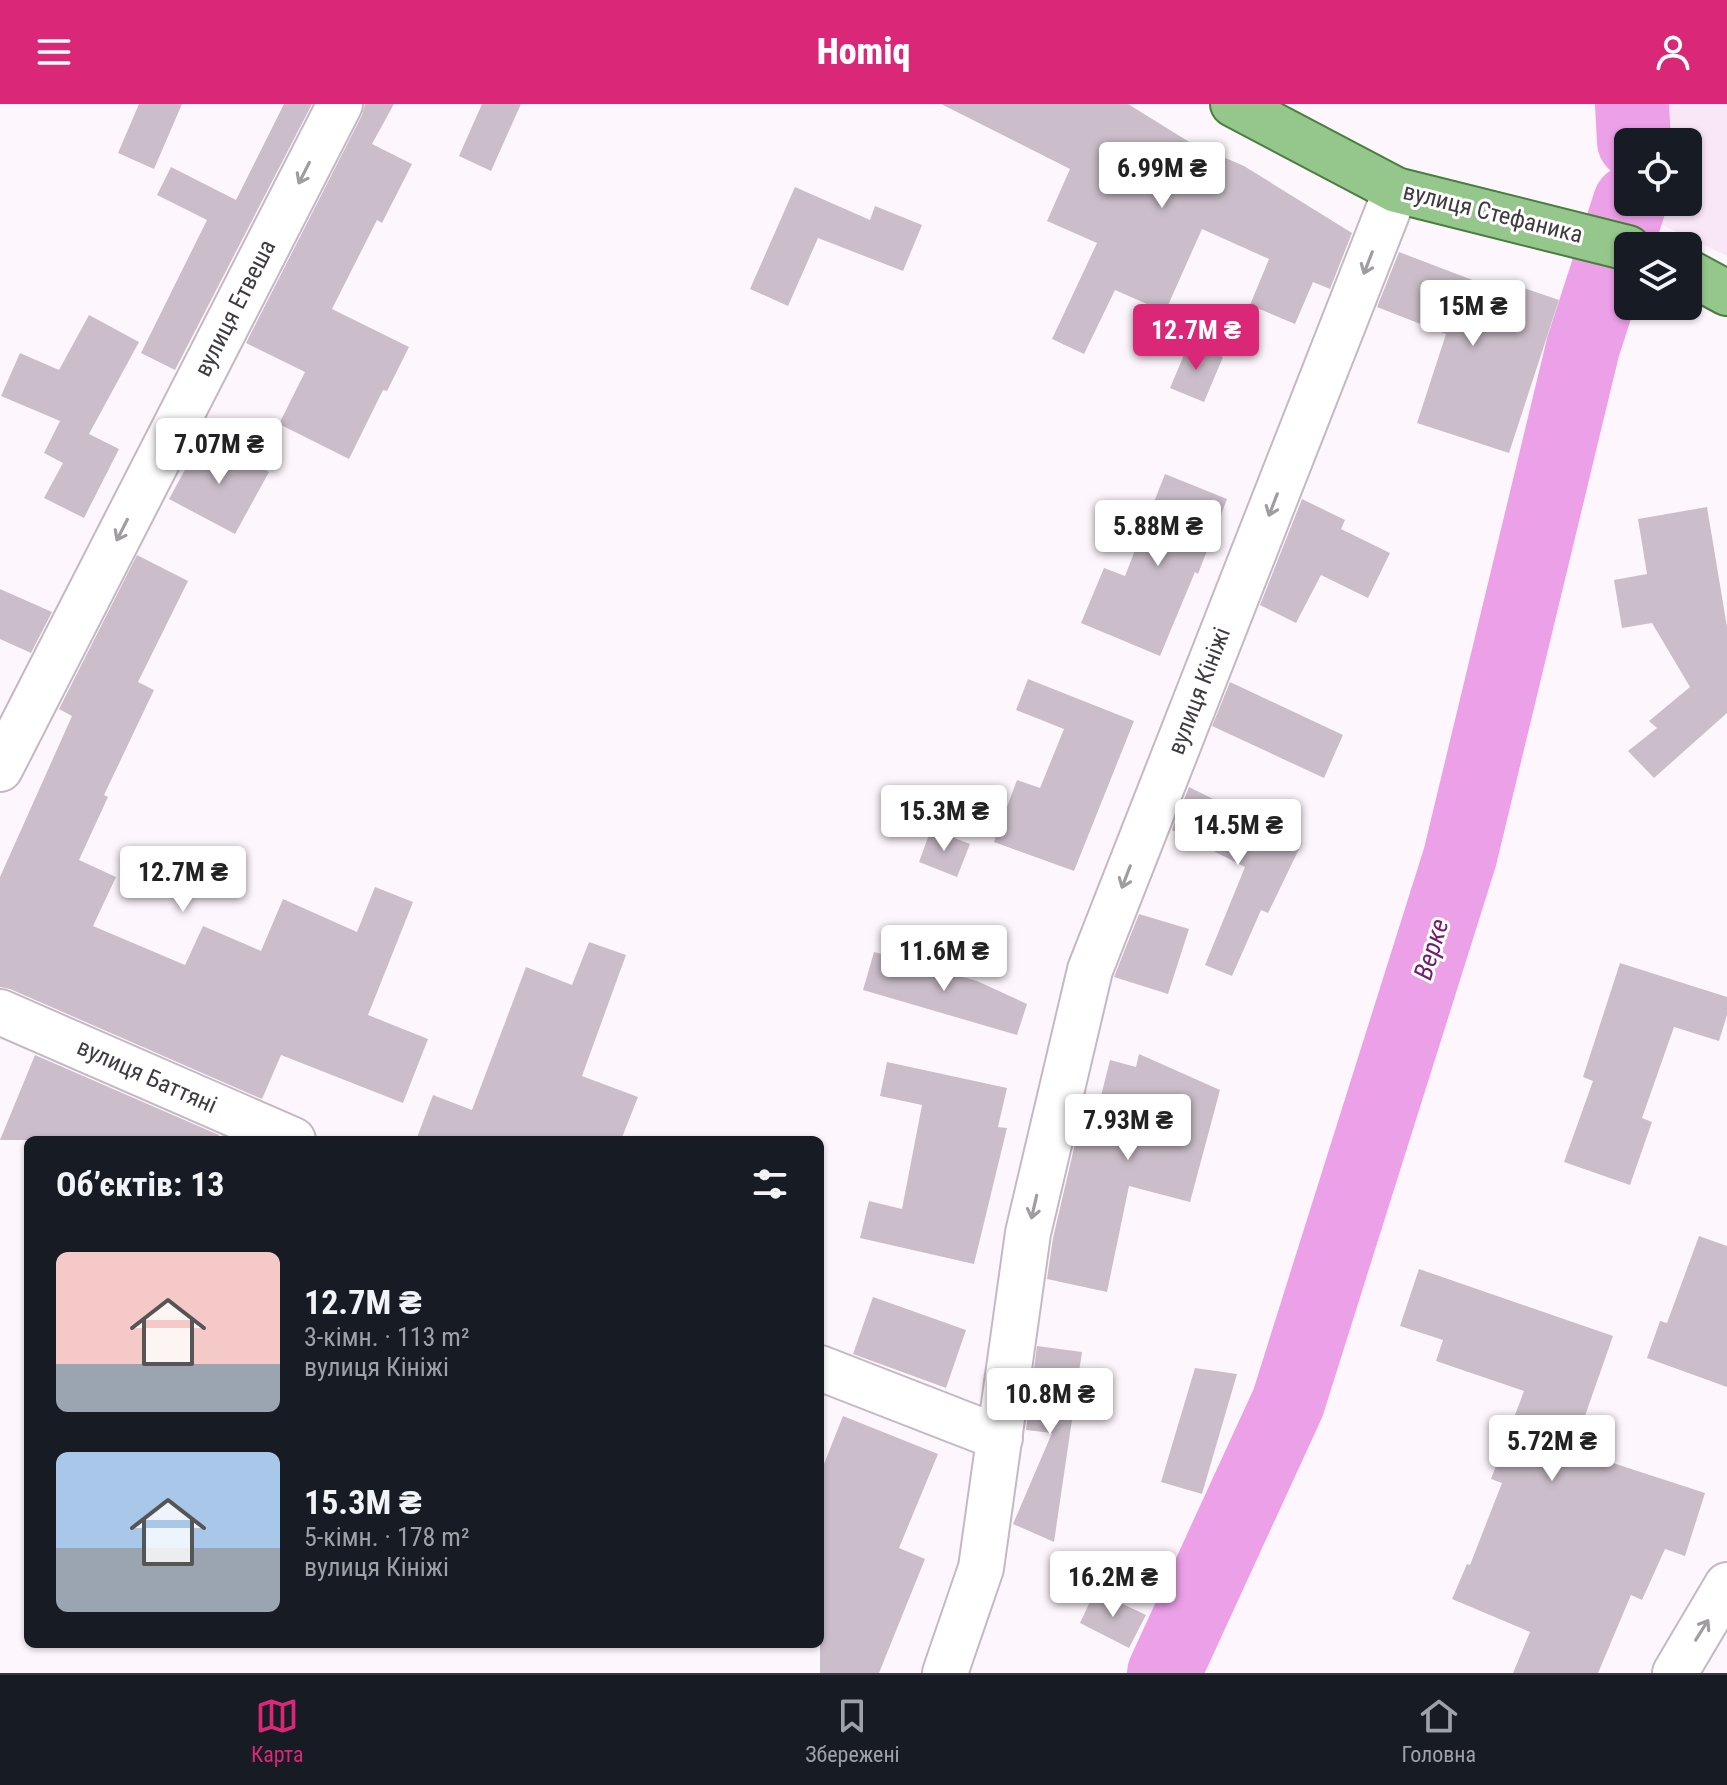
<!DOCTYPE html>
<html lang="uk">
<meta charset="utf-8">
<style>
:root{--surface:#171b24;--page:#20242c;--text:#f1f3f6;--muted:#9ea1a6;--line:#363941;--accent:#db2777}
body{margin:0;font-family:"Roboto Condensed",sans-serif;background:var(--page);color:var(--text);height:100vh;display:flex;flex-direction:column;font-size:30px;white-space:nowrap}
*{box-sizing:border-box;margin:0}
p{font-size:26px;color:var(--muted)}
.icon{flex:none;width:44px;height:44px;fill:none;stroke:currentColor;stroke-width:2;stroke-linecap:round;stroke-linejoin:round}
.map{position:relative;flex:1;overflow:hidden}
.side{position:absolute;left:24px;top:1032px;width:800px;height:512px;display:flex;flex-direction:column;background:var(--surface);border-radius:12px;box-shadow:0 2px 6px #0004}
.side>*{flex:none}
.tools{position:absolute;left:1614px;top:24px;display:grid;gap:16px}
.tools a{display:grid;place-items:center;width:88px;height:88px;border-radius:12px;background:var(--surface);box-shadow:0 2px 6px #0004;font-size:40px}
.price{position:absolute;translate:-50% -68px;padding:0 18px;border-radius:8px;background:#fff;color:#222;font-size:26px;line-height:52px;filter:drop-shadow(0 2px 4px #0008)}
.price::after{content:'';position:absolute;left:50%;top:48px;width:24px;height:18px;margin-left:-12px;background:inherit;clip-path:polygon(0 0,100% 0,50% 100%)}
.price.selected{background:var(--accent);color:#fff}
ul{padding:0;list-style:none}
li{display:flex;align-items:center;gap:24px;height:200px;padding:0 32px}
li span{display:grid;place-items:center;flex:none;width:224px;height:160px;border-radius:12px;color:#555}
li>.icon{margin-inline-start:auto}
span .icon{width:96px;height:96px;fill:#fffc;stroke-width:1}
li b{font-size:34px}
h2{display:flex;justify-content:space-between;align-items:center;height:96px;padding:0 32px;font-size:34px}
header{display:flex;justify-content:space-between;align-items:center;height:104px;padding:0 32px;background:var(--accent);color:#fff;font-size:36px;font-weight:800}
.tab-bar{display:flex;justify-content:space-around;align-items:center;height:112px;border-top:2px solid var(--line);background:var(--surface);font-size:22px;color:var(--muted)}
.tab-bar a{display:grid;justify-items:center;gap:4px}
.tab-bar .selected{color:var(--accent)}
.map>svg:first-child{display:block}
.built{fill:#f9e6f7}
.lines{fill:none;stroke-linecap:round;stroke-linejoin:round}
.river{stroke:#eca0e8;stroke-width:74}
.building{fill:#cbbeca}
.minor-casing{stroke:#c5b8c4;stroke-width:48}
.major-casing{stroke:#497e3f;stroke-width:48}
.minor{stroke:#fff;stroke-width:44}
.major{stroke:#95c78c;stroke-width:44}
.oneway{stroke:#a09da0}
.labels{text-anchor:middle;stroke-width:6;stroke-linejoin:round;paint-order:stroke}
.street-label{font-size:24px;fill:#403b40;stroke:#fff}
.water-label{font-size:26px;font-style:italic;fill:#731b72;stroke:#fff}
</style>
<header><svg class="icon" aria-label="menu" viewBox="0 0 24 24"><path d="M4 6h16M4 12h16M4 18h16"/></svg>Homiq<svg class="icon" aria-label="person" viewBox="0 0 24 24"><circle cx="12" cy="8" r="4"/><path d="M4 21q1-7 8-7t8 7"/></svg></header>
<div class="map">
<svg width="1727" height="1569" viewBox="0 0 1727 1569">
<rect width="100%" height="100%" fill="#fef6fd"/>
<path class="built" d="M 1661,0 L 1727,0 L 1727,152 L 1654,117 L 1659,98 L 1688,98 L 1688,38 L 1663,38 Z"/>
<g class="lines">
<path class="river" d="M 1632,0 L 1634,38
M 1164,1569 L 1288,1299 L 1460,753 L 1583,243 L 1630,98"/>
</g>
<path class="building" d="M 139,0 L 182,0 L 154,65 L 118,49 Z
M 284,0 L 312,0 L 175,266 L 141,249 L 207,116 L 157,91 L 171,63 L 236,96 Z
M 365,0 L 394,0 L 372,40 L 412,60 L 382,119 L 377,116 L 332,205 L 409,243 L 387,287 L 383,286 L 349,355 L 279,320 L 305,268 L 246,239 L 362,11 Z
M 482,0 L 521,0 L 491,67 L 459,52 Z
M 941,0 L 1128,0 L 1191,39 L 1244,62 L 1352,129 L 1330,185 L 1313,178 L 1295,220 L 1250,201 L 1269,155 L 1202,125 L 1165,208 L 1115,186 L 1084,250 L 1052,235 L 1097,139 L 1047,117 L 1070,65 Z
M 795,83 L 870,116 L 875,102 L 922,121 L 903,167 L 818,134 L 788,202 L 750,185 Z
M 1399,148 L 1504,188 L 1507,178 L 1559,196 L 1509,349 L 1417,319 L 1446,230 L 1377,203 Z
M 89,211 L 139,238 L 89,330 L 119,345 L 84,414 L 44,394 L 63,359 L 44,349 L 60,317 L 1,292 L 20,249 L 59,266 Z
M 1189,239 L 1223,253 L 1204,298 L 1170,284 Z
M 203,333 L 269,368 L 235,430 L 169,395 Z
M 1165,370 L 1227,395 L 1198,470 L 1195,468 L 1160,552 L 1081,519 L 1104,464 L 1125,472 Z
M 1302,395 L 1345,416 L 1341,425 L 1390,449 L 1368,494 L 1321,471 L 1296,519 L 1260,501 Z
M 1707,403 L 1727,523 L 1727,609 L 1654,674 L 1628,647 L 1657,624 L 1649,617 L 1690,583 L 1652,519 L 1622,524 L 1614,476 L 1647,470 L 1638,415 Z
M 137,451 L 188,477 L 138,578 L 154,586 L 104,691 L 108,693 L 79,756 L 116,773 L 93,822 L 185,861 L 203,822 L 261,847 L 283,795 L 357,828 L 375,783 L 413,798 L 368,911 L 428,935 L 403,999 L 281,951 L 262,995 L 10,885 L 0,883 L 0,773 L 72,612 L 59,605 Z
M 0,485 L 52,508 L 31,549 L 0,535 Z
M 1028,575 L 1134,617 L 1074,767 L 994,738 L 1017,676 L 1040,684 L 1064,625 L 1016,606 Z
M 1230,578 L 1343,631 L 1324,674 L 1212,622 Z
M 1189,683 L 1302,739 L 1268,809 L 1261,806 L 1232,872 L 1205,861 L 1245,763 L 1172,726 Z
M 931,725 L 970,740 L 957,773 L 919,758 Z
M 1139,810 L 1189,825 L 1168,890 L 1114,873 Z
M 589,838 L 626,851 L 582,972 L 638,993 L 621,1036 L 416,1036 L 433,991 L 472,1006 L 526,863 L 572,881 Z
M 874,848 L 977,877 L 1027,900 L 1017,931 L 863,886 Z
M 1620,859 L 1727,893 L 1727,911 L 1719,937 L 1674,923 L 1642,1014 L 1652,1018 L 1630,1081 L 1564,1058 L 1593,977 L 1583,973 Z
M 1139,950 L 1220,986 L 1190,1098 L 1129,1082 L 1107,1188 L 1047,1175 L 1053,1134 L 1084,1001 L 1098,1004 L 1110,956 L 1136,963 Z
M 35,951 L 219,1031 L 217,1036 L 0,1036 Z
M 887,958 L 1007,984 L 998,1023 L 1007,1024 L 974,1160 L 860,1134 L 869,1097 L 902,1105 L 922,1001 L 880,992 Z
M 1699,1132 L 1727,1142 L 1727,1283 L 1647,1254 L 1660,1217 L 1667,1219 Z
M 1419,1165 L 1613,1232 L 1573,1346 L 1705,1389 L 1685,1452 L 1665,1445 L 1642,1496 L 1631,1491 L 1598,1569 L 1513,1569 L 1530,1528 L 1452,1495 L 1467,1460 L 1470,1461 L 1502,1379 L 1491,1375 L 1524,1287 L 1436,1257 L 1443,1236 L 1400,1222 Z
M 873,1193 L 966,1226 L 946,1284 L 853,1250 Z
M 1037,1242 L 1082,1248 L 1054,1438 L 1013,1420 L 1052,1329 L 1026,1326 Z
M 1195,1264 L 1237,1270 L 1202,1390 L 1161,1378 Z
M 843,1312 L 938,1350 L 899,1444 L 925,1455 L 879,1569 L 820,1569 L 820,1370 Z
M 1095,1487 L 1146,1511 L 1129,1544 L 1080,1519 Z"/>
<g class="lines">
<g class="minor-casing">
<path id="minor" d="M 0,665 L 340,0
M 0,908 L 293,1036
M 820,1264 L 1000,1334
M 945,1569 L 981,1464 L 1028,1129 L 1090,866 L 1396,86
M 1675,1569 L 1727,1481"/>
</g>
<g class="major-casing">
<path id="major" d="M 1233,0 L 1396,86 L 1628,144
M 1688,168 L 1727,189"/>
</g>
<use href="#minor" class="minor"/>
<use href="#major" class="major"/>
</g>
<defs><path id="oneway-shaft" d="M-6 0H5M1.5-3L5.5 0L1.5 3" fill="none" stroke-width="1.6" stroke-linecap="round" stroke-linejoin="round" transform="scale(2)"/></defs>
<g class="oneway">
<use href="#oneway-shaft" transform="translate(304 69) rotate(117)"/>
<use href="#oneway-shaft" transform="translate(1368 159) rotate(111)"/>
<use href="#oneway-shaft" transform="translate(1273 401) rotate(111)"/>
<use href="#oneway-shaft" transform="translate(122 426) rotate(117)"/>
<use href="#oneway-shaft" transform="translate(1126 773) rotate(111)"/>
<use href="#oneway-shaft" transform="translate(1034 1103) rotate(103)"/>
<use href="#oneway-shaft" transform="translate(1702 1526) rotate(-58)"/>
</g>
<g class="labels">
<g class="street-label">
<text transform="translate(1493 109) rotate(14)" y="8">вулиця Стефаника</text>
<text transform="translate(235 204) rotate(-63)" y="8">вулиця Етвеша</text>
<text transform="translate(1199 587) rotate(-69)" y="8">вулиця Кініжі</text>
<text transform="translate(147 972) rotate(24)" y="8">вулиця Баттяні</text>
</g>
<g class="water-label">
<text transform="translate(1431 845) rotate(-73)" y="9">Верке</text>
</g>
</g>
</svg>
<div class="tools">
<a><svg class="icon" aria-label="locate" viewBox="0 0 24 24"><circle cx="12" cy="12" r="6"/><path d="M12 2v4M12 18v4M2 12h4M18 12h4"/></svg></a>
<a><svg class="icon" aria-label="layers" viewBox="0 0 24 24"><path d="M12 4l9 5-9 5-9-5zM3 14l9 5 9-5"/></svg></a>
</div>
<b class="price" style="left:1162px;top:106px">6.99M ₴</b>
<b class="price" style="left:1473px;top:244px">15M ₴</b>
<b class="price selected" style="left:1196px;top:268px">12.7M ₴</b>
<b class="price" style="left:219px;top:382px">7.07M ₴</b>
<b class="price" style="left:1158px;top:464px">5.88M ₴</b>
<b class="price" style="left:944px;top:749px">15.3M ₴</b>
<b class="price" style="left:1238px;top:763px">14.5M ₴</b>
<b class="price" style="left:183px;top:810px">12.7M ₴</b>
<b class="price" style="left:944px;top:889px">11.6M ₴</b>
<b class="price" style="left:1128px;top:1058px">7.93M ₴</b>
<b class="price" style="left:1050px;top:1332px">10.8M ₴</b>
<b class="price" style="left:1552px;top:1379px">5.72M ₴</b>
<b class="price" style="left:1113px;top:1515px">16.2M ₴</b>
<section class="side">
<h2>Об’єктів: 13<svg class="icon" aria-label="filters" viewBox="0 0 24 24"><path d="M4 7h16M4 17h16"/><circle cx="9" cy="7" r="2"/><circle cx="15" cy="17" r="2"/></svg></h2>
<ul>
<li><span style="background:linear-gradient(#f6c9c9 70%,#9aa5b1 0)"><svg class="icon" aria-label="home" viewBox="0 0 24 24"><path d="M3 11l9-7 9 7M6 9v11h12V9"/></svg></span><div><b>12.7M ₴</b><p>3-кімн. · 113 m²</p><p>вулиця Кініжі</p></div></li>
<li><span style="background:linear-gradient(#a9c7e8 60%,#9aa5b1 0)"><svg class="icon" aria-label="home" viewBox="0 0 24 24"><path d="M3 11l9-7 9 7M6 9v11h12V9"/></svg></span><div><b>15.3M ₴</b><p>5-кімн. · 178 m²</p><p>вулиця Кініжі</p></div></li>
</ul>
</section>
</div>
<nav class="tab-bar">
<a class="selected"><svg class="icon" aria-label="map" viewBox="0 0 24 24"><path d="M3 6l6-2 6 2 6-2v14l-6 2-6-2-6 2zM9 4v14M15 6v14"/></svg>Карта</a>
<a><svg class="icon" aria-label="saved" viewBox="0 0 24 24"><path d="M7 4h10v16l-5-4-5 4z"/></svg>Збережені</a>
<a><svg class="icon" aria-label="home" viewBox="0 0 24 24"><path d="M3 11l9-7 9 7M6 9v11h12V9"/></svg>Головна</a>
</nav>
